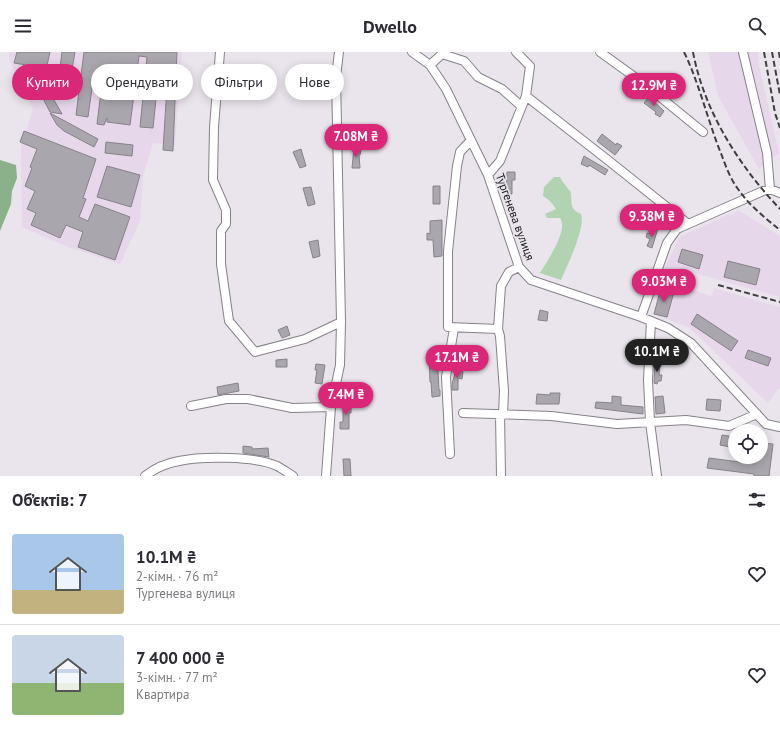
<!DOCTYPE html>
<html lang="uk">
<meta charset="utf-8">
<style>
:root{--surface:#fff;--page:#f7f7f7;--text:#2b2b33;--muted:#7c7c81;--line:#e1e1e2;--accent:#db2777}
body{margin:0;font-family:"PT Sans",sans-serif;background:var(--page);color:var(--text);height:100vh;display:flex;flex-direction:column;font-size:15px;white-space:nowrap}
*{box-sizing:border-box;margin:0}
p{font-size:13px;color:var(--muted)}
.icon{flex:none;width:22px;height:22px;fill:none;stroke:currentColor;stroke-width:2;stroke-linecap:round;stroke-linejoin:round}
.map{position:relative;height:424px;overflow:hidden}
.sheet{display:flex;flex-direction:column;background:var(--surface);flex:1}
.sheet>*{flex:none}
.hud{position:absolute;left:12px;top:12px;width:400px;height:36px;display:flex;gap:8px}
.controls{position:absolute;left:728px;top:372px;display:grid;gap:8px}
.controls a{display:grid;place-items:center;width:40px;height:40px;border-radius:50%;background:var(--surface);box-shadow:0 2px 10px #0003;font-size:20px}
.price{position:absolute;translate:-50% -34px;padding:0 9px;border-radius:14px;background:var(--accent);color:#fff;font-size:13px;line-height:26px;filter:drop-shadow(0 1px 2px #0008)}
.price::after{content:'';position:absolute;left:50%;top:24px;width:12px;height:9px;margin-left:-6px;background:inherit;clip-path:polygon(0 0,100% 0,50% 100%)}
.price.on{background:#222;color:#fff}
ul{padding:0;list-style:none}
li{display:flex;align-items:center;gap:12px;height:100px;padding:0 12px}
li+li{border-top:1px solid var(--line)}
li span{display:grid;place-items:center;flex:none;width:112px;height:80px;border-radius:4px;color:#555}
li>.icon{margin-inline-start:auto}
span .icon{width:48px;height:48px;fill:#fffc;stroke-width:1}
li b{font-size:17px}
h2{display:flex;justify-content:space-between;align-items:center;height:48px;padding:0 12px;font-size:17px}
.chip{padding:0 14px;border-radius:18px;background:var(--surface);box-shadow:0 2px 10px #0003;font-size:14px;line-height:36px}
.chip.on{background:var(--accent);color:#fff}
header{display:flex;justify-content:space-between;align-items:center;height:52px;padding:0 12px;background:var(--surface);font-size:18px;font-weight:600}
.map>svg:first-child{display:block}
.industrial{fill:#e7d7ea}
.green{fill:#b1d3b1}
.forest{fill:#8bb18b}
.building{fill:#aaa6ad;stroke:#858288}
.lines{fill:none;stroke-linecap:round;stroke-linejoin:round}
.minor-casing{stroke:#868288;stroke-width:10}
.minor{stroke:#fff;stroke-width:8}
.rail{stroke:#403e41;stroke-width:2;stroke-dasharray:6 3;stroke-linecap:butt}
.labels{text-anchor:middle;stroke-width:3.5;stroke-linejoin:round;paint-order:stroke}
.street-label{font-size:12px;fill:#161517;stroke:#eae5ec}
</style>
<header><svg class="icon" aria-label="menu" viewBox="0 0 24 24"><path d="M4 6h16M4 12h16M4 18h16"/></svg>Dwello<svg class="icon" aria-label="search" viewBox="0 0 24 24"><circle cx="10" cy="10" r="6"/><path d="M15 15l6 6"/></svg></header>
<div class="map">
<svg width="780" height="424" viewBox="0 0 780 424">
<rect width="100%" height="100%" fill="#eae5ec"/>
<path class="industrial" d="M 9,0 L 182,0 L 175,93 L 153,91 L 143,124 L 140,169 L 120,212 L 68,195 L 22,175 L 21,96 L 33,57 L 9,7 Z
M 708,0 L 758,0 L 759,13 L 779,101 L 759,117 L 718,44 Z
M 738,158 L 780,184 L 780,245 L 688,219 L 684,235 L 711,244 L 714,236 L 780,255 L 780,337 L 778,337 L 768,351 L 690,276 L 654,262 L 666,213 L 679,186 L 686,182 Z"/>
<path class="green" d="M 554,125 L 560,125 C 562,130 570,138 571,141 C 572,151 569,157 581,162 C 586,175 567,214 561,228 L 540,221 C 547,209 569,178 560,166 L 547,166 L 545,162 L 556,157 L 550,149 L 543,144 L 544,135 Z"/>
<path class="forest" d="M 0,108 L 16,113 L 17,126 L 12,139 L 11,152 L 0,179 Z"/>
<path class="building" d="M 17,0 L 50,0 L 44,27 L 30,23 L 32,14 L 14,11 Z
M 62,0 L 75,0 L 68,41 L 57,39 Z
M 84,0 L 177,0 L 173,99 L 163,98 L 168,18 L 159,18 L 153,76 L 140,75 L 147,5 L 139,4 L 130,73 L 107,70 L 107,66 L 104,73 L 97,72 L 103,23 L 94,22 L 88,65 L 76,63 Z
M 44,29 L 46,34 L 62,62 L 50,60 L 36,33 Z
M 649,45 L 664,59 L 660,65 L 655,62 L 656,60 L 644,51 Z
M 50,61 L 98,87 L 94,95 L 64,79 L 57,73 Z
M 24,79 L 96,107 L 83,146 L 86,147 L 79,165 L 88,169 L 95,152 L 130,165 L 115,208 L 78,195 L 83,180 L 66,173 L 60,186 L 31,173 L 36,161 L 27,157 L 35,139 L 25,134 L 32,116 L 30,115 L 37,97 L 20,90 Z
M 602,82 L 616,93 L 617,91 L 622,94 L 615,103 L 597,89 Z
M 106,90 L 133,93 L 132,104 L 105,101 Z
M 354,96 L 361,97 L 360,103 L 359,103 L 360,116 L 352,116 Z
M 301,97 L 306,114 L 300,116 L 293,100 Z
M 584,104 L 608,118 L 605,123 L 589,113 L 588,115 L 581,112 Z
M 107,114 L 140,123 L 131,155 L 97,145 Z
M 507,120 L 515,120 L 515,128 L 512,128 L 512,142 L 506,142 Z
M 433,134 L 440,134 L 440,152 L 433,152 Z
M 311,135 L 315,152 L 308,154 L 303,136 Z
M 442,168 L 442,204 L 434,205 L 433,188 L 427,188 L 427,181 L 430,182 L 430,169 Z
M 655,175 L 658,176 L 652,196 L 647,194 L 650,187 L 646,185 L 647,181 L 652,182 Z
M 318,188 L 320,204 L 313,206 L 309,190 Z
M 682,197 L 703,203 L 699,217 L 678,210 Z
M 728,209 L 760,217 L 756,233 L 724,225 Z
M 661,236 L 674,240 L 667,265 L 654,262 Z
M 540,258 L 548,260 L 547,269 L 538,268 Z
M 697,262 L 738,289 L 731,299 L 691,272 Z
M 287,274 L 290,283 L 282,286 L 278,278 Z
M 748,298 L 771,306 L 768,314 L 745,306 Z
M 429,302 L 437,302 L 439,338 L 440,338 L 440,344 L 432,345 L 431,330 L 430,330 Z
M 287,307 L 287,315 L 276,315 L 276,308 Z
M 655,309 L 660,310 L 659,323 L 662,323 L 661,329 L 658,329 L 657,332 L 654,331 Z
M 316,312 L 325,313 L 322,332 L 315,331 L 317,318 L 315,318 Z
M 457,314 L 459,315 L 459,318 L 463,320 L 462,327 L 458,326 L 458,338 L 452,338 L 452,332 Z
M 238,331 L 239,339 L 218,343 L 217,335 Z
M 550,341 L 560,341 L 559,352 L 536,352 L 537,342 L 550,343 Z
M 612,344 L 621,345 L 621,353 L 643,355 L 643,362 L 595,356 L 596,350 L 612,351 Z
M 663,344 L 665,361 L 656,362 L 655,345 Z
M 707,347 L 721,348 L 720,359 L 706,358 Z
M 343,350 L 351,351 L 351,361 L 349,361 L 349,377 L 340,377 L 340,370 L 343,370 Z
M 722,383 L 735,385 L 735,396 L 720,393 Z
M 761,391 L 773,392 L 769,424 L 754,424 L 754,422 L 707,416 L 709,406 L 755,412 L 756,405 L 761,405 Z
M 243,394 L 252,395 L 252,397 L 268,396 L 269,405 L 243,401 Z
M 343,407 L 350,407 L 351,424 L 344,424 Z"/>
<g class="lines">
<g class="minor-casing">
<path id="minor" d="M 220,0 L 214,75 L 213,128 L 226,158 L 226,172 L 221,179 L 221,212 L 229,269 L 255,300 L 305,287 L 341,270
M 412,0 L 430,13 L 446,37 L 488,123 L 519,215 L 531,228 L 641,265 L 668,276 L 691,291 L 766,372 L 780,375
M 600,0 L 643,31 L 703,80
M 743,0 L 767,101 L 770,137
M 430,13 L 442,2 L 464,9 L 478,25 L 502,37 L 521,54
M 526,44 L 609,109 L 688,172
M 471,88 L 460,100 L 457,114 L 448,199 L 448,275 L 498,277
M 488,123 L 500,109 L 526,44 L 530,14 L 516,0
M 641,265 L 667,191 L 677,177 L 763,139 L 770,137 L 780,141
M 651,269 L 648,328 L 650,370 L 657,424
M 191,354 L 226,347 L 248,347 L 292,356 L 331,355
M 463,361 L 551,364 L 617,372 L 686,368 L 729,374 L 757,362
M 500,362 L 501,424
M 503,363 L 504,339 L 500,284 L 498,277 L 501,234 L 509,220 L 519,215
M 450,402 L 446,325 L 454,276
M 145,424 C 154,417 167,411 179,409 C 202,404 255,404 277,414 C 283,417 288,421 293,424
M 326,424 L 331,355 L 340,313 L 341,270 L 336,25 L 339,0"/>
</g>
<use href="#minor" class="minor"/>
<path class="rail" d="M 684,0 C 700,33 708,70 722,104 C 726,115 731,128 738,137 C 749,153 765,166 780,178
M 693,0 C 704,59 739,114 780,157
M 764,0 L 775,61 L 780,76
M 772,0 L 780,43
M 779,0 L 780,8
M 718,233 L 780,250"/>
</g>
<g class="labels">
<g class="street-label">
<text transform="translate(515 165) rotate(70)" y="4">Тургенева вулиця</text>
</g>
</g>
</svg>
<div class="controls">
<a><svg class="icon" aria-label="locate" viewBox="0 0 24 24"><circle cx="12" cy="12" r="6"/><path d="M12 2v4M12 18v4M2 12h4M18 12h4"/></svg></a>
</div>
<b class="price" style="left:654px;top:55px">12.9M ₴</b>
<b class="price" style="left:356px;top:106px">7.08M ₴</b>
<b class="price" style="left:652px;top:186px">9.38M ₴</b>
<b class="price" style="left:664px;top:251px">9.03M ₴</b>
<b class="price on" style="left:657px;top:321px">10.1M ₴</b>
<b class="price" style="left:457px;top:327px">17.1M ₴</b>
<b class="price" style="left:346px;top:364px">7.4M ₴</b>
<div class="hud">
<a class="chip on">Купити</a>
<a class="chip">Орендувати</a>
<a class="chip">Фільтри</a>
<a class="chip">Нове</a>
</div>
</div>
<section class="sheet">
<h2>Об’єктів: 7<svg class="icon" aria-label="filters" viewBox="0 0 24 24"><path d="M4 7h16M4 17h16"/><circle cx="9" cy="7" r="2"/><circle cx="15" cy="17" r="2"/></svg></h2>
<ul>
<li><span style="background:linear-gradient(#a9c7e8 70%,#c2b280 0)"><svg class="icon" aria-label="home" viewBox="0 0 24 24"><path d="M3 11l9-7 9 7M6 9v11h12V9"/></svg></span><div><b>10.1M ₴</b><p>2-кімн. · 76 m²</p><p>Тургенева вулиця</p></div><svg class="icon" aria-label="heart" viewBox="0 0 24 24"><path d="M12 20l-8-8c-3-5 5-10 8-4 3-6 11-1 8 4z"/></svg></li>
<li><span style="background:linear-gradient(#c9d6e8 60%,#8fb573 0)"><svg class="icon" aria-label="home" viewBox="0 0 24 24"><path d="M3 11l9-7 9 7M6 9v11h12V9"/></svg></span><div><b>7 400 000 ₴</b><p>3-кімн. · 77 m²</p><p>Квартира</p></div><svg class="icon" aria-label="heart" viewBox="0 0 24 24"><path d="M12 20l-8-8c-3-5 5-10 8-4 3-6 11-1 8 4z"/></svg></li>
</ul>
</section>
